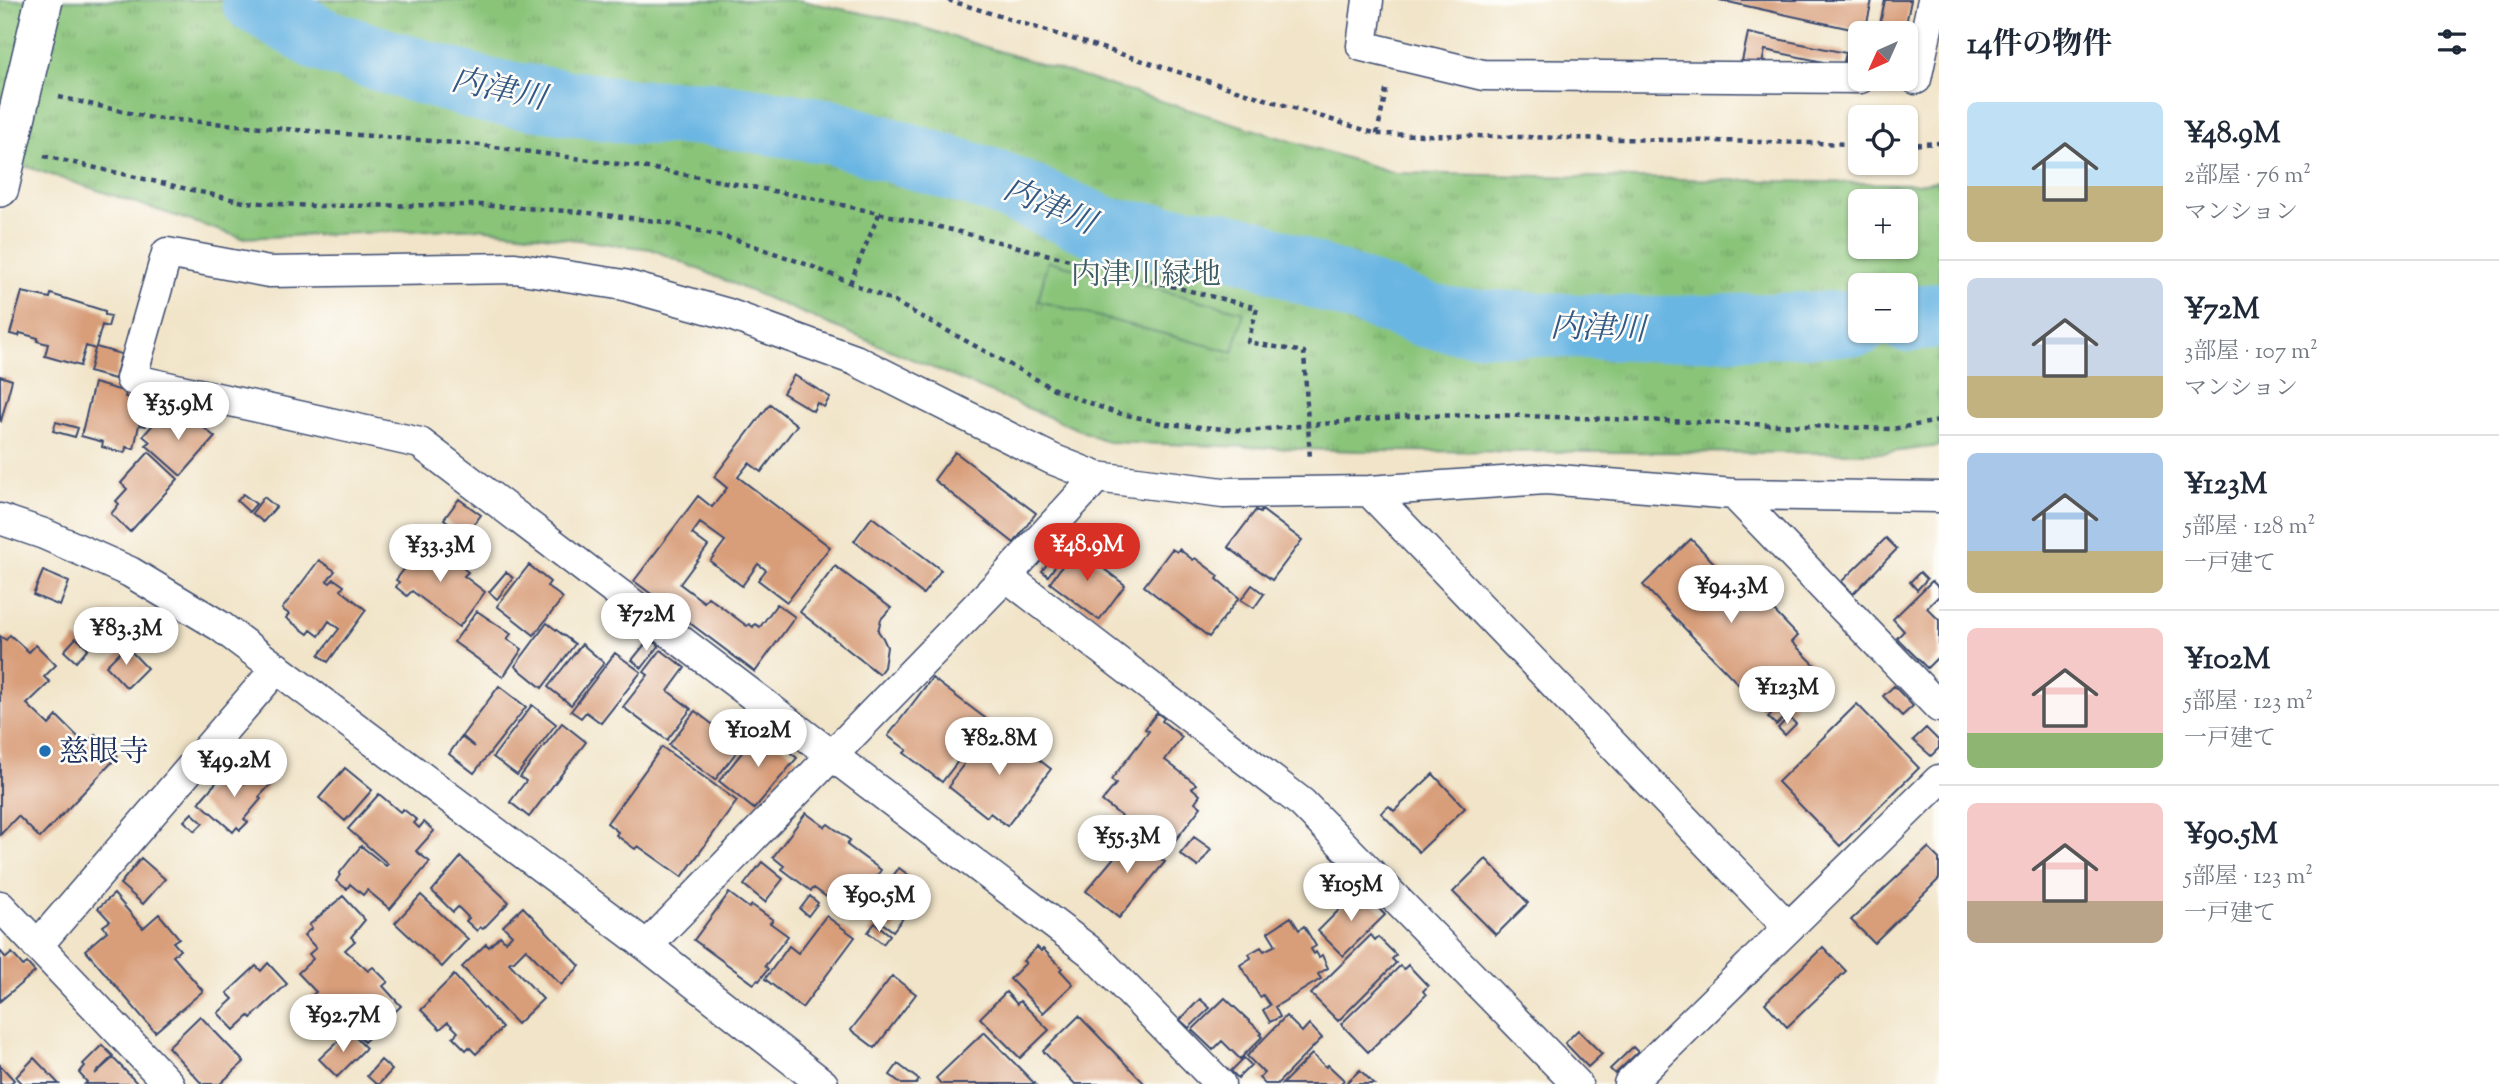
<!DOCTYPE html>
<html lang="ja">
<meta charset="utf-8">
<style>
:root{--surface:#fff;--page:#f6f6f7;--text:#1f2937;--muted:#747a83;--line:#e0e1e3;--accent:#d93025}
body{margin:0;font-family:"Sorts Mill Goudy","Noto Serif JP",serif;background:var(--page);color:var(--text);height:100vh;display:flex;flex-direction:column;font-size:26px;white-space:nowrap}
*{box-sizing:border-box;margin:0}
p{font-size:23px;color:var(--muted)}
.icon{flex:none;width:38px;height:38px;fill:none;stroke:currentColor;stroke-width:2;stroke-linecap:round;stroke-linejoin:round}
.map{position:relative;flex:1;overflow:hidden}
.side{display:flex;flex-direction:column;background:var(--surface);width:560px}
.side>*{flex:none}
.needle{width:46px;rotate:225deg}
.buttons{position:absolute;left:1848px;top:21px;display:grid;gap:14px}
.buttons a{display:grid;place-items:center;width:70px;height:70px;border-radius:10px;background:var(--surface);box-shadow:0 2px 5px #0004;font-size:35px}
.price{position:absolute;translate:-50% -60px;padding:0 16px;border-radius:24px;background:#fff;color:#222;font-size:23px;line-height:46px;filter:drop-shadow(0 2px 4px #0008)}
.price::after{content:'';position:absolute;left:50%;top:42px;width:21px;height:16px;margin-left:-10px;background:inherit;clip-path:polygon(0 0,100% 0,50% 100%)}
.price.current{background:var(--accent);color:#fff}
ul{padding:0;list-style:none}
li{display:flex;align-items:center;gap:21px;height:175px;padding:0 28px}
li+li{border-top:2px solid var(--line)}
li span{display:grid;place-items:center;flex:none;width:196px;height:140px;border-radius:10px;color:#555}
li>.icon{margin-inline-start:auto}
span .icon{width:84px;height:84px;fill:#fffc;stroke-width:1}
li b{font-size:30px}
h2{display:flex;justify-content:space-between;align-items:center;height:84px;padding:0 28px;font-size:30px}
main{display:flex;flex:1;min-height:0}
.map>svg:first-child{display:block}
.park{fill:url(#park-tufts);stroke:#527a6c;stroke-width:2;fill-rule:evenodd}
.pitch{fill:#89c479;stroke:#527a6c;stroke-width:2}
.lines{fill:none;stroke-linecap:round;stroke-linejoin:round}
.river{stroke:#6ab6e3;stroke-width:65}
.building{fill:#d89d79}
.minor-casing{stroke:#3b4a6e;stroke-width:33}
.tertiary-casing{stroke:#3b4a6e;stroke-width:40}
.path{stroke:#3b4a6e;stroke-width:4.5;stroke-dasharray:5 5;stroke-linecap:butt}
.minor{stroke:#fff;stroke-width:30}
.tertiary{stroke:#fff;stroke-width:37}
.tertiary-bridge-casing{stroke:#3b4a6e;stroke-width:40;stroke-linecap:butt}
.tertiary-bridge{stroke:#fff;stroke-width:37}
.poi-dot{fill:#1f6fb2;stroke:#fdfcf7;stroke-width:2.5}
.labels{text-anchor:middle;stroke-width:5;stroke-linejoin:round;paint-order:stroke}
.park-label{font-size:30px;fill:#3c5c66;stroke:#fdfcf7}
.poi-label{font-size:30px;fill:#1b2f5e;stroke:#fdfcf7;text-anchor:start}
.water-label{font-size:32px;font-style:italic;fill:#335886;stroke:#fdfcf7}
</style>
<main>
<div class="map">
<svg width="1939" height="1084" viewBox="0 0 1939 1084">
<defs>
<pattern id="park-tufts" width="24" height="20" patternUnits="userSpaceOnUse" patternTransform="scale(1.75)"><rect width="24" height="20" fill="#89c479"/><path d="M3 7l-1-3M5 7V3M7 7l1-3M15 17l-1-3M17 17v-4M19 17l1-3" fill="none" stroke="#6fa066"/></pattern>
</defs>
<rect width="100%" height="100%" fill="#fdfcf7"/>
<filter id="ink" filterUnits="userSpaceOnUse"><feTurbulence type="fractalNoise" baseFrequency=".0143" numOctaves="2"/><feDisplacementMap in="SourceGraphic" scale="14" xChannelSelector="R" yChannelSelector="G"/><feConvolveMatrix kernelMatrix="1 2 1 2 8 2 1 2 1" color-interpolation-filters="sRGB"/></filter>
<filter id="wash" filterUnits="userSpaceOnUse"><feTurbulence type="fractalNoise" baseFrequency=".00686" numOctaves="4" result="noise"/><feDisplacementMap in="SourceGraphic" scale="28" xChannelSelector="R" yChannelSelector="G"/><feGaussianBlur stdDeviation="1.57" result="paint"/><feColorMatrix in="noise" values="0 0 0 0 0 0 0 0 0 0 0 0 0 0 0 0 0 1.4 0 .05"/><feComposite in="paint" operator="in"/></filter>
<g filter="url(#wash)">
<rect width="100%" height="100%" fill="#f1e4c8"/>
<path class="park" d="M 0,0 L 797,0 L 901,21 L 1395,173 L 1916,184 L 1939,181 L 1939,446 L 1883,453 L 1359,451 L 1108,442 L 651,249 L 478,228 L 242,238 L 0,158 ZM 1860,201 L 1906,201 L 1906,247 L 1860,247 ZM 1860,285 L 1906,285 L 1906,331 L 1860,331 Z"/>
<path class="pitch" d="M 1048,261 L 1244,312 L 1233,352 L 1038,301 Z"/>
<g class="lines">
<path class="river" d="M 254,0 L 320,39 L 398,65 L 488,91 L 635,112 L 705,113 L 828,131 L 993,181 L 1110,231 L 1214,242 L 1253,251 L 1305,272 L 1429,316 L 1459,321 L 1644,329 L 1860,323
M 1906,320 L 1939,315"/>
</g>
<g id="blocks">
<path class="building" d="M 1719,0 L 1872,0 L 1865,32 Z
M 1885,0 L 1911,0 L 1905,29 L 1880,24 Z
M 1748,33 L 1846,53 L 1843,66 L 1765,50 L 1762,64 L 1742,61 Z
M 22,292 L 50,298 L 51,294 L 105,311 L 105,315 L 111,316 L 108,327 L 102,325 L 96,347 L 121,354 L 115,379 L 89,372 L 95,349 L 86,346 L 80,366 L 45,356 L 48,344 L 37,341 L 38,338 L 20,333 L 19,336 L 10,334 Z
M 794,375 L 830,397 L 824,407 L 817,403 L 813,411 L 783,393 Z
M 0,376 L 12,380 L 1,421 L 0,420 Z
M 94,383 L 126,392 L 125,397 L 152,404 L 146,426 L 139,425 L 134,449 L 126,447 L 125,453 L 102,447 L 103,442 L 81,436 Z
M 770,404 L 797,425 L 761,472 L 749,463 L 738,477 L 830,547 L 787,602 L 758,580 L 766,570 L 758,564 L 742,586 L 710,561 L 725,541 L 700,523 L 692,534 L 708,546 L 680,584 L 704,602 L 708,597 L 747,626 L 749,624 L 753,627 L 755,624 L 760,627 L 777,604 L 795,617 L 755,672 L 634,581 L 698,496 L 712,507 L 727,488 L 714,477 Z
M 179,412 L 193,424 L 196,421 L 215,437 L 181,476 L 146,445 L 150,442 L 143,436 L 158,419 L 165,425 Z
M 56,422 L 78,428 L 75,437 L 53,431 Z
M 149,452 L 178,479 L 130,532 L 111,514 L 119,504 L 116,501 L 127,489 L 121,483 Z
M 955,452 L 1036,513 L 1014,543 L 934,480 Z
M 243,494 L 256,504 L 249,512 L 237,501 Z
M 264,497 L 276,507 L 263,522 L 252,513 Z
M 459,499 L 481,515 L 465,536 L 444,519 Z
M 1256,510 L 1260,513 L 1262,510 L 1302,540 L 1272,580 L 1228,547 Z
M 872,517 L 941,570 L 923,594 L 854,541 Z
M 1886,538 L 1897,549 L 1853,594 L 1841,582 Z
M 1691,539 L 1744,594 L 1751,587 L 1798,636 L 1792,642 L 1815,665 L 1766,713 L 1643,585 Z
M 426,540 L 468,572 L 464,576 L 485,592 L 459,627 L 412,591 L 407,596 L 396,587 L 399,582 L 396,580 Z
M 1087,546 L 1096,553 L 1091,559 L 1125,585 L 1099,620 L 1050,583 L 1075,548 L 1081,553 Z
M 1059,548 L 1065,553 L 1048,576 L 1042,571 Z
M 1172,549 L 1177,552 L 1179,549 L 1193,560 L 1195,558 L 1219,576 L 1217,579 L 1239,598 L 1209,637 L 1144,586 Z
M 319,560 L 335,571 L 327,581 L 330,583 L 334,579 L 344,586 L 341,590 L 366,610 L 328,662 L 319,655 L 339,629 L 329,621 L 319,636 L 311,630 L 308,634 L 286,618 L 289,614 L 282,609 Z
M 529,565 L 550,582 L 547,586 L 563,598 L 534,635 L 497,606 Z
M 835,566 L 891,608 L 881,619 L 878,631 L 883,638 L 887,647 L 884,667 L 879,674 L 800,612 Z
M 43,571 L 69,582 L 60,606 L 33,595 Z
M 506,572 L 513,578 L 497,599 L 489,592 Z
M 1920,572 L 1927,579 L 1917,590 L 1910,582 Z
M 1932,581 L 1939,588 L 1939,596 L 1927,608 L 1939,620 L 1939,656 L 1927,668 L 1897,638 L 1904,631 L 1893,619 Z
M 1252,585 L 1264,594 L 1254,608 L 1241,600 Z
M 477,611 L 511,634 L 507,639 L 522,649 L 503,677 L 454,642 Z
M 547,623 L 575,644 L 542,688 L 515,666 Z
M 10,635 L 29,652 L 36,645 L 56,665 L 44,677 L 50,682 L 27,704 L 49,725 L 57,716 L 85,744 L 95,734 L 118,756 L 40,838 L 18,816 L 0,835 L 0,636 L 6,640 Z
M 76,638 L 88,648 L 76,662 L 64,651 Z
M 650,638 L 659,646 L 642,668 L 632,660 Z
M 582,644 L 604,663 L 571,705 L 548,687 Z
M 126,646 L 147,668 L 127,688 L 106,666 Z
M 661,650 L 685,668 L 668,691 L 691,709 L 667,740 L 623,707 L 648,675 L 644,672 Z
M 615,653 L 641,672 L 601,723 L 586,712 L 581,718 L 571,711 Z
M 932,678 L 989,721 L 942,782 L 904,753 L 907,750 L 888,736 Z
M 499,686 L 526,707 L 474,773 L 449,754 L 461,737 L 475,747 L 462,736 Z
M 1894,686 L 1913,706 L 1902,716 L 1883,696 Z
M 1786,698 L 1795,707 L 1776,725 L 1768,717 Z
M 1857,704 L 1919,768 L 1840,846 L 1778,782 Z
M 532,705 L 556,724 L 517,775 L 493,757 Z
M 695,711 L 741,746 L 715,780 L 669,745 Z
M 1157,713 L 1164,718 L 1162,721 L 1182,737 L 1165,760 L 1196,784 L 1192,788 L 1200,795 L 1195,802 L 1201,807 L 1167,851 L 1102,801 L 1116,784 L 1111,780 L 1149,731 L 1145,729 Z
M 1789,717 L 1796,724 L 1785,735 L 1778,728 Z
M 562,723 L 586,742 L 529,817 L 510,802 L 526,781 L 520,777 Z
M 994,725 L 1051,769 L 1007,826 L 990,813 L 987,817 L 949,787 L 952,783 L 951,781 Z
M 1926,728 L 1939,741 L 1939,748 L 1931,756 L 1913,740 Z
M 761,729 L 797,758 L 754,809 L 719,781 Z
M 662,747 L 737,801 L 682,877 L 638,846 L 635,849 L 616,835 L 618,832 L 607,823 Z
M 345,768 L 372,790 L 345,821 L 319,798 Z
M 228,769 L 245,783 L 255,772 L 270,785 L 259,797 L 261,799 L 244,819 L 248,822 L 240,830 L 237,827 L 233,832 L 199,802 Z
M 1433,774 L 1465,808 L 1419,852 L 1381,813 L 1389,806 L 1394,811 Z
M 379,794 L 400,812 L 403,809 L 417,820 L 414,823 L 419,828 L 424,822 L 434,831 L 416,851 L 430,862 L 390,909 L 367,890 L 363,895 L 350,884 L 347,889 L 336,881 L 340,875 L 339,874 L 361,846 L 386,866 L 388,864 L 348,829 Z
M 192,813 L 203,823 L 195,831 L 184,821 Z
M 806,813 L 825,827 L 828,824 L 850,840 L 847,845 L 881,870 L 849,913 L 814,888 L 811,891 L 782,869 L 784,866 L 773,857 Z
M 1136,831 L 1160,851 L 1156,855 L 1165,862 L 1119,918 L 1086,891 Z
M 1194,837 L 1211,849 L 1198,867 L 1180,854 Z
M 1928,848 L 1939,859 L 1939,879 L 1874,943 L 1851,920 Z
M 461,857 L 509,902 L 483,929 L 480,927 L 477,931 L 466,921 L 469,918 L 458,907 L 453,912 L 432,891 Z
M 141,858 L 165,879 L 143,904 L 120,884 Z
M 1486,859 L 1528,903 L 1496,935 L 1453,892 Z
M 762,862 L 783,879 L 765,902 L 744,885 Z
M 899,868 L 926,888 L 893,931 L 866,911 Z
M 1358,891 L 1362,895 L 1364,893 L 1385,915 L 1343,956 L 1318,931 Z
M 729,893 L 749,908 L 752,905 L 773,920 L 770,923 L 788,936 L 765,966 L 768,969 L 759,981 L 757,980 L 754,984 L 694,940 Z
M 114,894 L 143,928 L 159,914 L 179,938 L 173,942 L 180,950 L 173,956 L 203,991 L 155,1032 L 85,950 L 107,931 L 103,926 L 110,921 L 98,908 Z
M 421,895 L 468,939 L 442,967 L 395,923 Z
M 343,896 L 365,920 L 351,937 L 355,941 L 345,950 L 368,971 L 373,967 L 388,982 L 383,986 L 401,1006 L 364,1042 L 347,1024 L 341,1028 L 311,996 L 316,992 L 298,973 L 313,959 L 309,954 L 316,948 L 304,935 L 312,928 L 309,925 Z
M 810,896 L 818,903 L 808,916 L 800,909 Z
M 523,907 L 580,966 L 561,985 L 526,949 L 513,962 L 511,961 L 509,963 L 543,999 L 517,1024 L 462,967 L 486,944 L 489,947 L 500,936 L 506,942 L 512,935 L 503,926 Z
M 826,916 L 855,937 L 802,1008 L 765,979 L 789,946 L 798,953 Z
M 1291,917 L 1299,930 L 1304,926 L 1316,946 L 1311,949 L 1314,954 L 1316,952 L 1319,957 L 1322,955 L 1328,968 L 1318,974 L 1321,979 L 1275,1007 L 1280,1017 L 1270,1022 L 1263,1010 L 1270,1005 L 1263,995 L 1260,997 L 1240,965 L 1251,958 L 1249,954 L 1261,947 L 1264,951 L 1276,945 L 1268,932 Z
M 875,923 L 890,935 L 883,944 L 868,932 Z
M 1371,935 L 1375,940 L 1378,937 L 1396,955 L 1392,959 L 1396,963 L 1338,1021 L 1311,994 Z
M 1037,947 L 1041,951 L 1043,949 L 1062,968 L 1060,970 L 1073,984 L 1043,1013 L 1010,979 L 1026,963 L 1023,961 Z
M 1823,947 L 1846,971 L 1787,1027 L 1765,1003 Z
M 0,951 L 6,958 L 12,953 L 23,966 L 27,963 L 35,972 L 0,1001 Z
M 268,963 L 287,984 L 251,1018 L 249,1016 L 234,1030 L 218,1013 L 233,999 L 227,993 L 256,966 L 261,971 Z
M 1408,965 L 1428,986 L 1423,991 L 1426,995 L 1368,1052 L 1341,1024 L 1400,966 L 1404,969 Z
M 454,975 L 502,1028 L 476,1054 L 469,1047 L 466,1050 L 453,1037 L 458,1032 L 448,1022 L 440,1029 L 421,1010 L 429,1002 L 428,1001 Z
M 892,976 L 916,994 L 875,1048 L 851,1030 Z
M 1006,992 L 1017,1004 L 1020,1001 L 1049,1030 L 1020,1058 L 980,1018 Z
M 1225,998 L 1262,1033 L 1260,1035 L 1262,1037 L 1240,1059 L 1222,1041 L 1213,1050 L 1192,1030 Z
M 1200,999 L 1210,1008 L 1189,1028 L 1180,1020 Z
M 200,1016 L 244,1062 L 220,1084 L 202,1084 L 168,1047 Z
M 1079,1016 L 1145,1084 L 1075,1084 L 1043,1051 Z
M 1286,1016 L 1302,1032 L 1309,1024 L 1322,1038 L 1277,1084 L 1265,1084 L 1259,1078 L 1264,1073 L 1247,1056 Z
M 1578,1030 L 1602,1054 L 1588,1067 L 1565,1043 Z
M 349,1031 L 366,1048 L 337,1077 L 319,1059 Z
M 984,1032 L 1035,1084 L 941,1084 L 936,1078 Z
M 102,1045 L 113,1056 L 95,1074 L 113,1058 L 138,1084 L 85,1084 L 87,1082 L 79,1073 L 85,1066 L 83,1064 Z
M 1633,1047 L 1638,1052 L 1615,1074 L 1610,1069 Z
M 1312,1054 L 1326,1067 L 1328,1065 L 1344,1080 L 1340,1084 L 1282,1084 Z
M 34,1058 L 59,1084 L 23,1084 L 16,1077 Z
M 1244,1058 L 1251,1065 L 1238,1078 L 1231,1071 Z
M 381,1060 L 392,1070 L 379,1084 L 376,1084 L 367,1076 Z
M 898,1064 L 919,1080 L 916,1084 L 902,1084 L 890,1075 Z
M 0,1065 L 14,1080 L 10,1084 L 0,1084 Z
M 1360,1070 L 1374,1084 L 1345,1084 Z"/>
</g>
</g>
<g filter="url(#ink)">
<use href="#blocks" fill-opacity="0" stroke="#3b4a6e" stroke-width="2"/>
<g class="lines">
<g class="minor-casing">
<path id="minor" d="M 1368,0 L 1362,46 L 1483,75 L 1860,78
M 1916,79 L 1933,0
M 1369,491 L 1788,927
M 1734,494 L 1939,707
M 0,519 L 44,534 L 130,572 L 220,626 L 647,946 L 823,1084
M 1006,576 L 1302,803 L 1577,1084
M 0,906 L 169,1084
M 37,946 L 277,668
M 647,946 L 1006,576 L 1097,477
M 1220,1084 L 1091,952 L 420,443 L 131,379 L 167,253 L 269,272 L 515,268 L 624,285 L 728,314 L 855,360 L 1052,459 L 1097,477 L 1223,493 L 1369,491 L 1546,479 L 1734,494 L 1939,497
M 1629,1084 L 1939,780"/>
</g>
<g class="tertiary-casing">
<path id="tertiary" d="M 0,188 L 13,132"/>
</g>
<path class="path" d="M 948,0 L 1377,134 L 1860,144
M 59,97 L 152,118 L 480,145 L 655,169 L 811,198 L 944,228 L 1257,308 L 1248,342 L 1304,352 L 1310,459
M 1377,134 L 1387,86
M 1906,145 L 1939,143
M 44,156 L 244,202 L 314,206 L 481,205 L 581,212 L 664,222 L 740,241 L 811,266 L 891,300 L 1056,390 L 1113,412 L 1167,424 L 1248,431 L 1405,416 L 1496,415 L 1892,429 L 1939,421
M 850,283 L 879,214"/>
<use href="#minor" class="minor"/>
<use href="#tertiary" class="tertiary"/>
<g class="tertiary-bridge-casing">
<path id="tertiary-bridge" d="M 13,132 L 44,0"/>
</g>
<use href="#tertiary-bridge" class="tertiary-bridge"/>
</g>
</g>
<circle class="poi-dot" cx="45" cy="751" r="7"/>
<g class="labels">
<g class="park-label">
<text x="1146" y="284">内津川緑地</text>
</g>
<g class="poi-label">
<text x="59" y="761">慈眼寺</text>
</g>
<g class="water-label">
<text transform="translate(499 88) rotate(12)" y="11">内津川</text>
<text transform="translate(1050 205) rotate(23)" y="11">内津川</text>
<text transform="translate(1598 327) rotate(2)" y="11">内津川</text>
</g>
</g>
</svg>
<div class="buttons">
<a><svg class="needle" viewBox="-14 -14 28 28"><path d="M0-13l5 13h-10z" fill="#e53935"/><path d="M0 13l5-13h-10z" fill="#747a83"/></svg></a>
<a><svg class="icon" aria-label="locate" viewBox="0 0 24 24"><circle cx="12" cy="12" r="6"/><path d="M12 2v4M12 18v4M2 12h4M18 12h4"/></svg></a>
<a>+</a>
<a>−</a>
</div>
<b class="price" style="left:178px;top:442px">¥35.9M</b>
<b class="price current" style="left:1087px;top:583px">¥48.9M</b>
<b class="price" style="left:440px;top:584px">¥33.3M</b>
<b class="price" style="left:1731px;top:625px">¥94.3M</b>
<b class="price" style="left:646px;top:653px">¥72M</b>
<b class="price" style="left:126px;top:667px">¥83.3M</b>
<b class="price" style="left:1787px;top:726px">¥123M</b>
<b class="price" style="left:758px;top:769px">¥102M</b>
<b class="price" style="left:999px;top:777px">¥82.8M</b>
<b class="price" style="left:234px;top:799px">¥49.2M</b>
<b class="price" style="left:1127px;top:875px">¥55.3M</b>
<b class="price" style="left:1351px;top:923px">¥105M</b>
<b class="price" style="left:879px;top:934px">¥90.5M</b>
<b class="price" style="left:343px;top:1054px">¥92.7M</b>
</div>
<section class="side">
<h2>14件の物件<svg class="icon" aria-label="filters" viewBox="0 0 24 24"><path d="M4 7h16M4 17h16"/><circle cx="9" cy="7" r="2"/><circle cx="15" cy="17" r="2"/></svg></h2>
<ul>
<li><span style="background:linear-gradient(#bfe0f5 60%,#c2b280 0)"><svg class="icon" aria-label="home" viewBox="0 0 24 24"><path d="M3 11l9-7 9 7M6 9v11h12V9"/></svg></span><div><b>¥48.9M</b><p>2部屋 · 76 m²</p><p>マンション</p></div></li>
<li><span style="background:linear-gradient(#c9d6e8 70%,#c2b280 0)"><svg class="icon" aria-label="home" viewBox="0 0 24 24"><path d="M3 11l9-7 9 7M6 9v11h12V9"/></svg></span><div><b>¥72M</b><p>3部屋 · 107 m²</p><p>マンション</p></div></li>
<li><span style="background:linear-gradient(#a9c7e8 70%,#c2b280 0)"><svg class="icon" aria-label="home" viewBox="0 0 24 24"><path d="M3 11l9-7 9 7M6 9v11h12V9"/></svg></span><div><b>¥123M</b><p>5部屋 · 128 m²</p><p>一戸建て</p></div></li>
<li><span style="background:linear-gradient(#f6c9c9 75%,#8fb573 0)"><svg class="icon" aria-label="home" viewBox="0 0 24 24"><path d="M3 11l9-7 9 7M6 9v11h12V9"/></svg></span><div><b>¥102M</b><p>5部屋 · 123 m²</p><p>一戸建て</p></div></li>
<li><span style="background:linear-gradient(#f6c9c9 70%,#b9a48a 0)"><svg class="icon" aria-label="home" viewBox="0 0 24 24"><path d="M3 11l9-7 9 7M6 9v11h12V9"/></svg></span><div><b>¥90.5M</b><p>5部屋 · 123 m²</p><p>一戸建て</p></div></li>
</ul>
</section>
</main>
